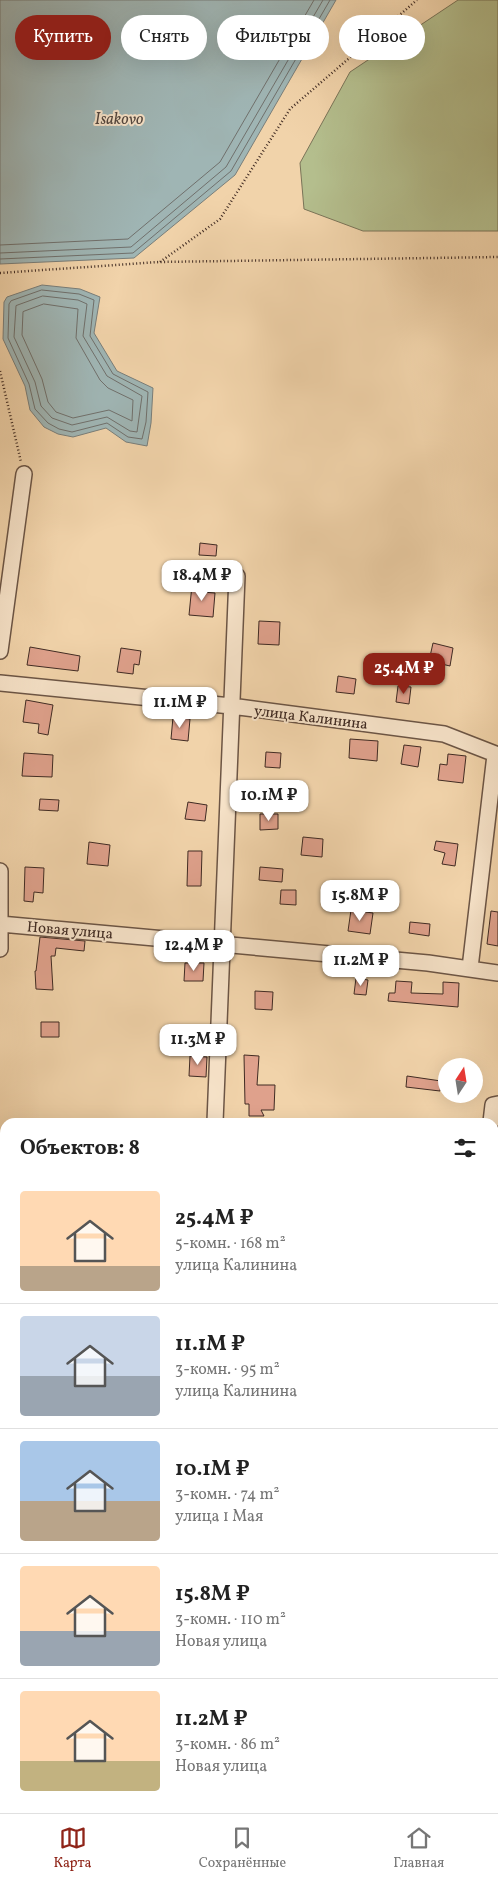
<!DOCTYPE html>
<html lang="ru">
<meta charset="utf-8">
<style>
:root{--surface:#fff;--page:#f2f2f2;--text:#222;--muted:#767676;--line:#e0e0e0;--accent:#8f2418}
body{margin:0;font-family:Vollkorn,serif;background:var(--page);color:var(--text);height:100vh;display:flex;flex-direction:column;font-size:19px;white-space:nowrap}
*{box-sizing:border-box;margin:0}
p{font-size:16px;color:var(--muted)}
.icon{flex:none;width:28px;height:28px;fill:none;stroke:currentColor;stroke-width:2;stroke-linecap:round;stroke-linejoin:round}
.map{position:relative;flex:1;overflow:hidden}
.details{position:absolute;left:0px;top:1118px;width:499px;height:696px;display:flex;flex-direction:column;background:var(--surface);border-radius:15px 15px 0 0;box-shadow:0 5px 20px #0002}
.details>*{flex:none}
.guide{position:absolute;left:15px;top:15px;width:469px;height:45px;display:flex;gap:10px}
.needle{width:32px;rotate:12deg}
.controls{position:absolute;left:438px;top:1058px;display:grid;gap:10px}
.controls a{display:grid;place-items:center;width:45px;height:45px;border-radius:50%;background:var(--surface);box-shadow:0 5px 20px #0002;font-size:25px}
.price{position:absolute;translate:-50% -42px;padding:0 11px;border-radius:10px;background:#fff;color:#222;font-size:16px;line-height:32px;filter:drop-shadow(0 1px 2px #0008)}
.price::after{content:'';position:absolute;left:50%;top:30px;width:15px;height:11px;margin-left:-8px;background:inherit;clip-path:polygon(0 0,100% 0,50% 100%)}
.price.current{background:var(--accent);color:#fff}
ul{padding:0;list-style:none}
li{display:flex;align-items:center;gap:15px;height:125px;padding:0 20px}
li+li{border-top:1px solid var(--line)}
li span{display:grid;place-items:center;flex:none;width:140px;height:100px;border-radius:5px;color:#555}
li>.icon{margin-inline-start:auto}
span .icon{width:60px;height:60px;fill:#fffc;stroke-width:1}
li b{font-size:21px}
h2{display:flex;justify-content:space-between;align-items:center;height:60px;padding:0 20px;font-size:21px}
.pill{padding:0 18px;border-radius:22px;background:var(--surface);box-shadow:0 5px 20px #0002;font-size:18px;line-height:45px}
.pill.current{background:var(--accent);color:#fff}
.dock{display:flex;justify-content:space-around;align-items:center;height:70px;border-top:1px solid var(--line);background:var(--surface);font-size:14px;color:var(--muted)}
.dock a{display:grid;justify-items:center;gap:2px}
.dock .current{color:var(--accent)}
.map>svg:first-child{display:block}
.green{fill:#b4be8d;stroke:#7a7458}
.water{fill:#9fb5b4;stroke:#797e7a}
.lines{fill:none;stroke-linecap:round;stroke-linejoin:round}
.shore{stroke:#70706c;stroke-width:1}
.building{fill:#dfa18c;stroke:#402b23}
.lane-casing{stroke:#6c5545;stroke-width:10}
.street-casing{stroke:#6c5545;stroke-width:18}
.primary-casing{stroke:#402b23;stroke-width:25}
.path{stroke:#402b23;stroke-width:2.5;stroke-dasharray:1 2.5;stroke-linecap:butt}
.lane{stroke:#f6e2c8;stroke-width:8}
.street{stroke:#f6e2c8;stroke-width:15}
.primary{stroke:#e8ba75;stroke-width:22}
.rail-casing{stroke:#402b23;stroke-width:5.5}
.rail{stroke:#f6e2c8;stroke-width:4;stroke-dasharray:11;stroke-linecap:butt}
.labels{text-anchor:middle;stroke-width:4;stroke-linejoin:round;paint-order:stroke}
.street-label{font-size:15px;fill:#402b23;stroke:#f6e2c8}
.water-label{font-size:16px;font-style:italic;fill:#534740;stroke:#f6e2c8}
</style>
<div class="map">
<svg width="498" height="1813" viewBox="0 0 498 1813">
<rect width="100%" height="100%" fill="#f1d3aa"/>
<filter id="stains"><feTurbulence type="fractalNoise" baseFrequency=".004" numOctaves="4"/><feColorMatrix values="0 0 0 0 .2 0 0 0 0 .09 0 0 0 0 .02 0 0 0 .5 -.17"/></filter>
<radialGradient id="worn" r=".72"><stop offset=".6" stop-color="#630" stop-opacity="0"/><stop offset="1" stop-color="#630" stop-opacity=".3"/></radialGradient>
<path class="green" d="M 458,0 L 498,0 L 498,231 L 363,231 L 304,209 L 300,163 L 350,72 Z
M 0,1781 L 5,1784 L 5,1809 L 48,1809 L 47,1813 L 0,1813 Z"/>
<path class="water" d="M 0,0 L 336,0 L 235,175 L 134,258 L 0,264 Z
M 42,285 L 80,289 L 100,297 L 94,333 L 117,371 L 153,388 L 151,423 L 147,446 L 126,442 L 106,428 L 73,437 L 58,434 L 44,427 L 30,410 L 25,386 L 3,339 L 4,302 L 7,297 Z"/>
<g class="lines">
<path class="shore" d="M 0,245 L 128,239 L 220,162 L 314,0
M 0,253 L 131,247 L 226,167 L 323,0
M 0,259 L 133,253 L 231,171 L 330,0
M 42,290 L 79,294 L 94,300 L 90,336 L 113,374 L 148,392 L 146,422 L 142,439 L 128,437 L 107,423 L 72,432 L 59,429 L 48,423 L 35,409 L 29,384 L 8,338 L 9,304 L 11,301 Z
M 43,296 L 78,300 L 87,304 L 83,336 L 107,376 L 142,396 L 137,432 L 130,431 L 107,417 L 72,425 L 52,418 L 41,406 L 35,382 L 14,337 L 16,306 Z
M 44,304 L 78,309 L 76,338 L 100,380 L 108,388 L 133,400 L 132,421 L 109,410 L 73,418 L 56,412 L 48,402 L 42,379 L 22,335 L 23,312 Z"/>
</g>
<path class="building" d="M 200,543 L 217,545 L 216,556 L 199,555 Z
M 192,585 L 203,585 L 202,592 L 215,593 L 213,617 L 189,615 Z
M 259,621 L 280,622 L 279,645 L 258,644 Z
M 433,643 L 453,648 L 450,666 L 429,661 Z
M 30,647 L 80,656 L 78,671 L 27,665 Z
M 121,648 L 141,651 L 139,665 L 134,664 L 133,674 L 117,672 Z
M 338,676 L 356,679 L 354,694 L 336,692 Z
M 398,686 L 411,687 L 409,704 L 396,702 Z
M 26,700 L 53,705 L 48,735 L 38,733 L 39,724 L 23,722 Z
M 173,717 L 190,719 L 188,741 L 171,739 Z
M 350,739 L 378,741 L 377,761 L 349,758 Z
M 404,745 L 421,747 L 418,767 L 401,764 Z
M 266,752 L 281,753 L 280,768 L 265,767 Z
M 24,753 L 53,755 L 52,777 L 22,776 Z
M 448,754 L 466,756 L 463,783 L 438,780 L 440,764 L 447,765 Z
M 279,783 L 303,786 L 300,810 L 276,807 Z
M 40,799 L 59,800 L 58,811 L 39,810 Z
M 188,802 L 207,805 L 205,821 L 185,819 Z
M 260,814 L 278,814 L 278,829 L 260,830 Z
M 303,837 L 323,839 L 322,857 L 301,855 Z
M 436,841 L 458,844 L 455,866 L 442,864 L 445,853 L 434,850 Z
M 89,842 L 110,845 L 108,866 L 87,864 Z
M 188,851 L 202,851 L 201,886 L 187,886 Z
M 25,867 L 44,868 L 43,893 L 34,892 L 33,902 L 24,901 Z
M 260,867 L 283,869 L 282,882 L 259,880 Z
M 281,890 L 296,890 L 296,905 L 280,904 Z
M 351,910 L 373,913 L 370,934 L 348,931 Z
M 491,911 L 498,912 L 498,946 L 487,944 Z
M 410,922 L 430,924 L 429,936 L 409,933 Z
M 40,937 L 85,941 L 84,951 L 56,948 L 55,956 L 51,956 L 53,990 L 36,989 L 35,971 L 36,971 Z
M 185,963 L 204,963 L 203,981 L 184,981 Z
M 356,978 L 368,980 L 366,995 L 354,994 Z
M 396,981 L 412,982 L 411,993 L 443,994 L 443,982 L 459,983 L 458,1007 L 388,1001 L 389,993 L 395,993 Z
M 255,991 L 273,992 L 272,1010 L 255,1009 Z
M 41,1022 L 59,1022 L 59,1037 L 41,1037 Z
M 244,1055 L 259,1056 L 257,1085 L 275,1085 L 274,1110 L 261,1110 L 264,1116 L 249,1116 L 249,1104 L 245,1104 Z
M 190,1056 L 207,1057 L 206,1077 L 189,1076 Z
M 407,1076 L 441,1081 L 440,1091 L 406,1087 Z"/>
<g class="lines">
<g class="lane-casing">
<path id="lane" d="M 494,1154 L 498,1153
M 494,1260 L 498,1258
M 494,1352 L 498,1350
M 494,1444 L 498,1444"/>
</g>
<g class="street-casing">
<path id="street" d="M 0,651 L 24,474
M 0,683 L 231,706 L 444,734 L 498,755
M 0,871 L 0,949
M 0,924 L 428,963 L 498,973
M 470,968 L 495,755
M 215,1122 L 237,576
M 491,1122 L 493,1105 L 498,1104
M 494,1533 L 498,1534
M 0,1571 L 5,1574
M 494,1615 L 498,1616
M 297,1809 L 303,1813"/>
</g>
<g class="primary-casing">
<path id="primary" d="M 0,1467 L 5,1470
M 0,1498 L 5,1501
M 419,1809 L 422,1813
M 457,1809 L 460,1813"/>
</g>
<path class="path" d="M 160,262 L 220,219 L 290,109 L 417,0
M 0,273 L 159,262 L 498,257
M 0,371 L 21,462
M 0,1423 L 5,1426"/>
<use href="#lane" class="lane"/>
<use href="#street" class="street"/>
<use href="#primary" class="primary"/>
<g class="rail-casing">
<path id="rail" d="M 0,1713 L 5,1716
M 0,1727 L 5,1730
M 142,1809 L 150,1813
M 167,1809 L 175,1813"/>
</g>
<use href="#rail" class="rail"/>
</g>
<g class="labels">
<g class="street-label">
<text transform="translate(311 717) rotate(7)" y="5">улица Калинина</text>
<text transform="translate(70 930) rotate(5)" y="5">Новая улица</text>
</g>
<g class="water-label">
<text x="119" y="124">Isakovo</text>
</g>
</g>
<rect width="100%" height="100%" filter="url(#stains)"/>
<rect width="100%" height="100%" fill="url(#worn)"/>
</svg>
<div class="controls">
<a><svg class="needle" viewBox="-14 -14 28 28"><path d="M0-13l5 13h-10z" fill="#e53935"/><path d="M0 13l5-13h-10z" fill="#767676"/></svg></a>
</div>
<b class="price" style="left:202px;top:602px">18.4M ₽</b>
<b class="price current" style="left:404px;top:695px">25.4M ₽</b>
<b class="price" style="left:180px;top:729px">11.1M ₽</b>
<b class="price" style="left:269px;top:822px">10.1M ₽</b>
<b class="price" style="left:360px;top:922px">15.8M ₽</b>
<b class="price" style="left:194px;top:972px">12.4M ₽</b>
<b class="price" style="left:361px;top:987px">11.2M ₽</b>
<b class="price" style="left:198px;top:1066px">11.3M ₽</b>
<div class="guide">
<a class="pill current">Купить</a>
<a class="pill">Снять</a>
<a class="pill">Фильтры</a>
<a class="pill">Новое</a>
</div>
<section class="details">
<h2>Объектов: 8<svg class="icon" aria-label="filters" viewBox="0 0 24 24"><path d="M4 7h16M4 17h16"/><circle cx="9" cy="7" r="2"/><circle cx="15" cy="17" r="2"/></svg></h2>
<ul>
<li><span style="background:linear-gradient(#ffd9b3 75%,#b9a48a 0)"><svg class="icon" aria-label="home" viewBox="0 0 24 24"><path d="M3 11l9-7 9 7M6 9v11h12V9"/></svg></span><div><b>25.4M ₽</b><p>5-комн. · 168 m²</p><p>улица Калинина</p></div></li>
<li><span style="background:linear-gradient(#c9d6e8 60%,#9aa5b1 0)"><svg class="icon" aria-label="home" viewBox="0 0 24 24"><path d="M3 11l9-7 9 7M6 9v11h12V9"/></svg></span><div><b>11.1M ₽</b><p>3-комн. · 95 m²</p><p>улица Калинина</p></div></li>
<li><span style="background:linear-gradient(#a9c7e8 60%,#b9a48a 0)"><svg class="icon" aria-label="home" viewBox="0 0 24 24"><path d="M3 11l9-7 9 7M6 9v11h12V9"/></svg></span><div><b>10.1M ₽</b><p>3-комн. · 74 m²</p><p>улица 1 Мая</p></div></li>
<li><span style="background:linear-gradient(#ffd9b3 65%,#9aa5b1 0)"><svg class="icon" aria-label="home" viewBox="0 0 24 24"><path d="M3 11l9-7 9 7M6 9v11h12V9"/></svg></span><div><b>15.8M ₽</b><p>3-комн. · 110 m²</p><p>Новая улица</p></div></li>
<li><span style="background:linear-gradient(#ffd9b3 70%,#c2b280 0)"><svg class="icon" aria-label="home" viewBox="0 0 24 24"><path d="M3 11l9-7 9 7M6 9v11h12V9"/></svg></span><div><b>11.2M ₽</b><p>3-комн. · 86 m²</p><p>Новая улица</p></div></li>
</ul>
</section>
</div>
<nav class="dock">
<a class="current"><svg class="icon" aria-label="map" viewBox="0 0 24 24"><path d="M3 6l6-2 6 2 6-2v14l-6 2-6-2-6 2zM9 4v14M15 6v14"/></svg>Карта</a>
<a><svg class="icon" aria-label="saved" viewBox="0 0 24 24"><path d="M7 4h10v16l-5-4-5 4z"/></svg>Сохранённые</a>
<a><svg class="icon" aria-label="home" viewBox="0 0 24 24"><path d="M3 11l9-7 9 7M6 9v11h12V9"/></svg>Главная</a>
</nav>
